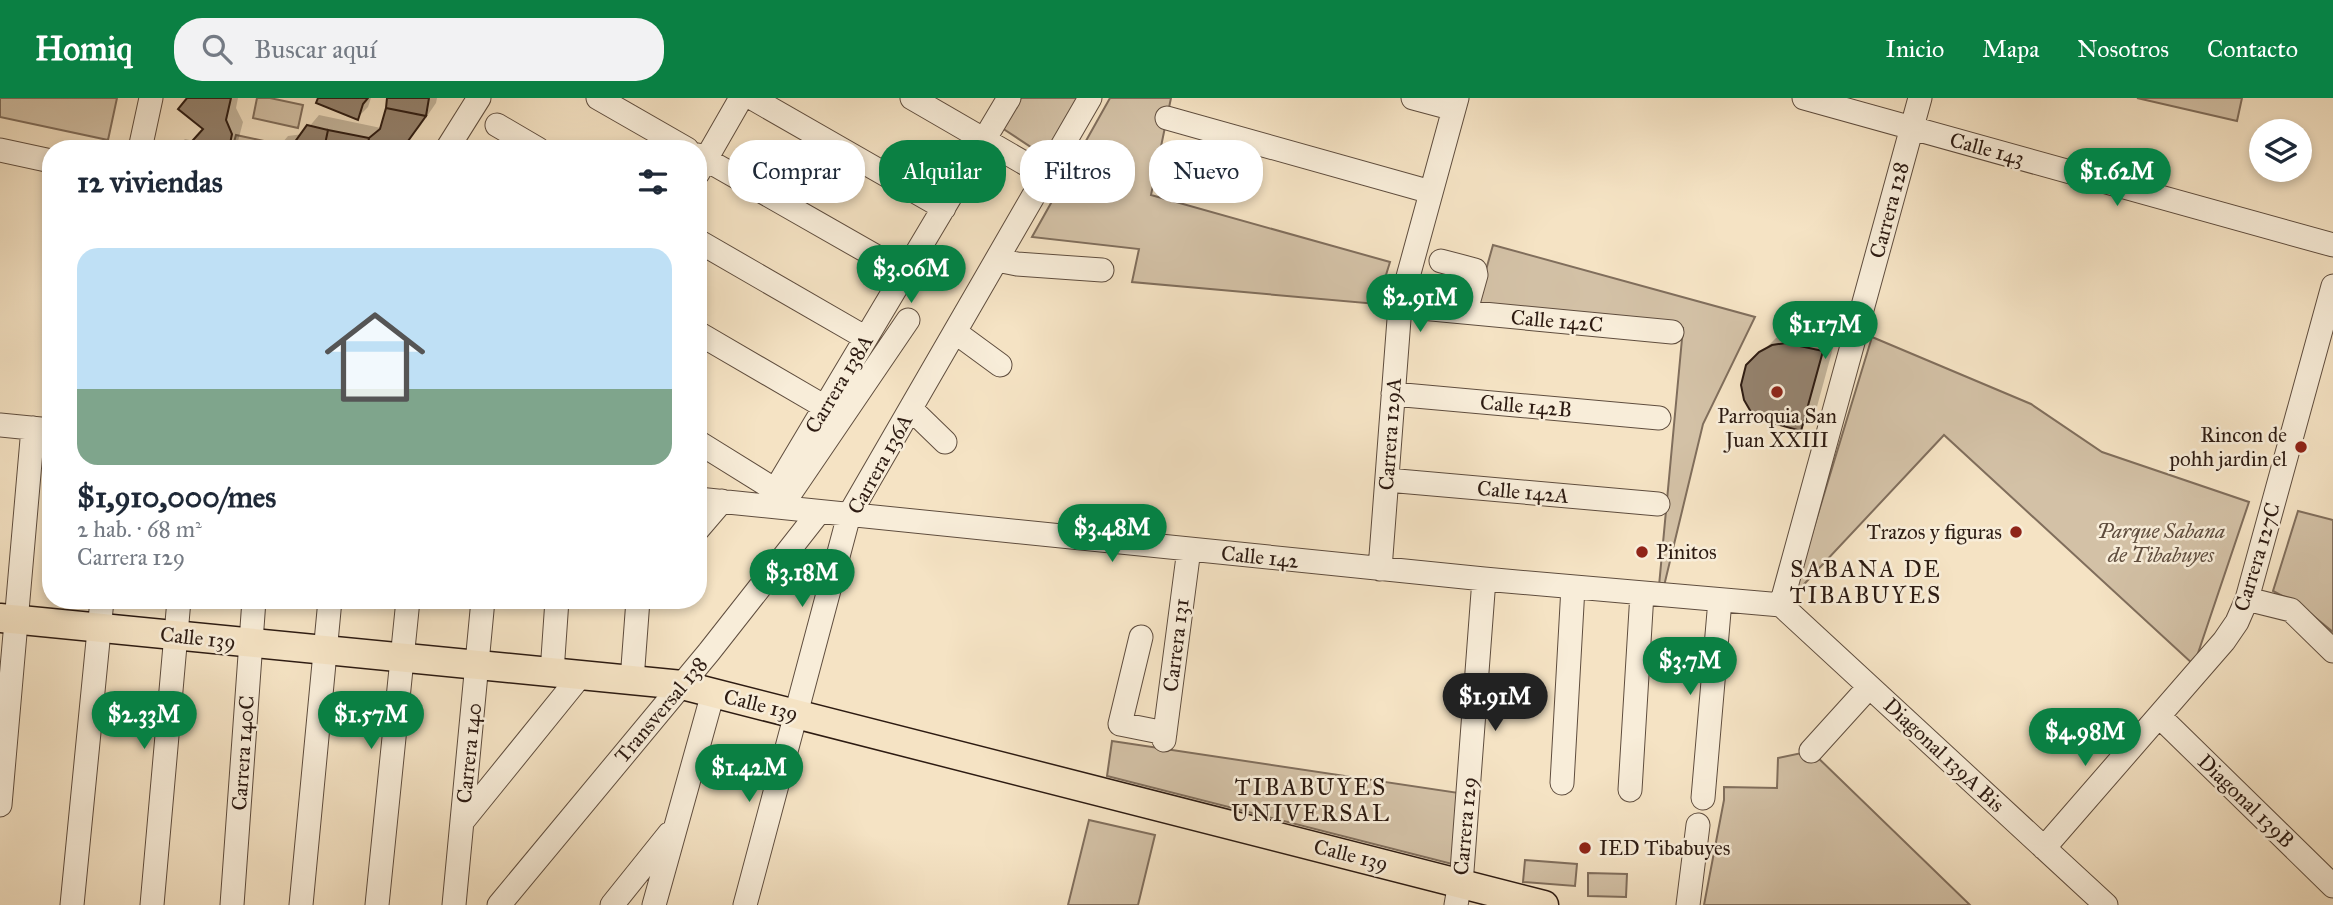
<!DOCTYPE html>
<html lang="es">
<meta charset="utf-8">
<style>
:root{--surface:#fff;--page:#f2f2f3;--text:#1f2937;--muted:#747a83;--line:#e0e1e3;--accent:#0b8043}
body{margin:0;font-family:"IM FELL Great Primer",serif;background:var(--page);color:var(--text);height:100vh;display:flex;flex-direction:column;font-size:26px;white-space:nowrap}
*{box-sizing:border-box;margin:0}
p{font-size:23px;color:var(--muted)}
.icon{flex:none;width:38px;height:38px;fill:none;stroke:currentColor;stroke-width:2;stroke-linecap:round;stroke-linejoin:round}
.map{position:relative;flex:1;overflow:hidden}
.drawer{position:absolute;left:42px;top:42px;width:665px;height:469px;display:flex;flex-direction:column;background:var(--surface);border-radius:28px;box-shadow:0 4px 10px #0003}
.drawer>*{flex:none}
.banner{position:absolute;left:728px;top:42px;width:665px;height:63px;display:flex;gap:14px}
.tools{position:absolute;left:2249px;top:21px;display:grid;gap:14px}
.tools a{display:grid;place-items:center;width:63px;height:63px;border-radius:50%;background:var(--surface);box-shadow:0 4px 10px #0003;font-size:35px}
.price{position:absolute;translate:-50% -60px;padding:0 16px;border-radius:24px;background:var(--accent);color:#fff;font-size:23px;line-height:46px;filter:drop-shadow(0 2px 4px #0008)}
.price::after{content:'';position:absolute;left:50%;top:42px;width:21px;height:16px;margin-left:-10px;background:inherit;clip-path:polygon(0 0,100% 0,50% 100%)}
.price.active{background:#222;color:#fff}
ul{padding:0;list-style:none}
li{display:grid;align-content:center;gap:14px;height:371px;padding:0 35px}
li+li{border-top:2px solid var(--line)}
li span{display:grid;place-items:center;height:217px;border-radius:21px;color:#555}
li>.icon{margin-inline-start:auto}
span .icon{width:126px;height:126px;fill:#fffc;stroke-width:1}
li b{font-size:30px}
h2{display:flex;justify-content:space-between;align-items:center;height:84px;padding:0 35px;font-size:30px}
.tag{padding:0 24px;border-radius:28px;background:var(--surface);box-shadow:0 4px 10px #0003;font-size:24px;line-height:63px}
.tag.active{background:var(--accent);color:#fff}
header{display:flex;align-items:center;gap:42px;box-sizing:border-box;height:98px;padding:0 35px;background:var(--accent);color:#fff}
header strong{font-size:33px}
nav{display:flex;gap:38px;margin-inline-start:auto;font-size:24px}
.search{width:490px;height:63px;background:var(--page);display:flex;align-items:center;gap:18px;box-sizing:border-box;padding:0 24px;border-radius:28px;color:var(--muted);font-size:26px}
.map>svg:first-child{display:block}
.green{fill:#d3c1a6;stroke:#806e5c;stroke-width:2}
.shadow{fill:#0003}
.building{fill:#95836f;stroke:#2d1b12;stroke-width:2}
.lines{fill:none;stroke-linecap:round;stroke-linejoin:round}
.minor-casing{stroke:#5f4d3e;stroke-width:25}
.major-casing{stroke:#2d1b12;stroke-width:31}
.minor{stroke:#f8edd9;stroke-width:23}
.major{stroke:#f5e3c4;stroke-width:28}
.poi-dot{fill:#8f2418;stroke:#f8edd9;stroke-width:2.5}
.labels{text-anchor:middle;stroke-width:5;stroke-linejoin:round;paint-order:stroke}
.street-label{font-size:21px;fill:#2d1b12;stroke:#f8edd9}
.poi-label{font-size:21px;fill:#2d1b12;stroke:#f8edd9;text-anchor:end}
.park-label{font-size:21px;font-style:italic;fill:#5f4d3e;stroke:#f8edd9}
.neighbourhood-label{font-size:23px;letter-spacing:2px;fill:#2d1b12;stroke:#f8edd9}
</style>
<header>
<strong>Homiq</strong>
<div class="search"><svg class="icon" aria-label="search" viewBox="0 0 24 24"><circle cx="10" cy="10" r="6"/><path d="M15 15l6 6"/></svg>Buscar aquí</div>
<nav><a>Inicio</a><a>Mapa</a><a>Nosotros</a><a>Contacto</a></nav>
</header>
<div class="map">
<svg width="2333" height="807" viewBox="0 0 2333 807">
<rect width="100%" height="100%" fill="#f5e3c4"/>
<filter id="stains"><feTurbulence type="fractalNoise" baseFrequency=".00286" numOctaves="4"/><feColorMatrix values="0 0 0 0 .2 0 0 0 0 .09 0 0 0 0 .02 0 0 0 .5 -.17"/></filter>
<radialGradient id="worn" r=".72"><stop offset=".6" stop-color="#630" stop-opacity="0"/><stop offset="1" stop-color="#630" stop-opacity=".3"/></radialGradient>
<path class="green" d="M 0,0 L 117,0 L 108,42 L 0,19 Z
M 257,0 L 270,0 L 303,7 L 298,30 L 253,20 Z
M 1021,0 L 1080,0 L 1046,59 L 1002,30 Z
M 1110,0 L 1171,0 L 1151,97 L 1390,164 L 1377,206 L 1132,184 L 1139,151 L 1032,139 Z
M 2137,0 L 2242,0 L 2237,23 Z
M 236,37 L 273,45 L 271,51 L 232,51 Z
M 1493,147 L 1755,219 L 1703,326 L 1664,488 L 1659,488 L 1683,230 L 1475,211 Z
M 1872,239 L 2031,306 L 2102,354 L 2249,404 L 2194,567 L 1944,337 L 1793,498 Z
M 2298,413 L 2333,422 L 2333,534 L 2300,507 L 2273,493 Z
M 1112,643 L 1459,695 L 1456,767 L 1107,678 Z
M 1811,653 L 1970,807 L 1704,807 L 1724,702 L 1724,689 L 1777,690 L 1778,660 Z
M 1089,722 L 1155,737 L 1138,807 L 1068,807 Z
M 1525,762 L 1577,766 L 1575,788 L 1523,784 Z
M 1588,775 L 1627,776 L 1626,799 L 1588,798 Z"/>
<path class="shadow" d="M 190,0 L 238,0 L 236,10 L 243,24 L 236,51 L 175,51 L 185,41 L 194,43 L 205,31 Z
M 320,0 L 371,0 L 368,9 L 357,20 Z
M 389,0 L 437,0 L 436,5 L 419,30 L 407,42 L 390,44 L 387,51 L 277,51 L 288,38 L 303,36 L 319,17 L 381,30 Z
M 1802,231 L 1836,239 L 1815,316 L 1800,331 L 1748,268 L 1776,240 L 1788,233 Z"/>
<path class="building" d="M 187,0 L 231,0 L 226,22 L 232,36 L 229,51 L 185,51 L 203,31 L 178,11 Z
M 318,0 L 368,0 L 363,6 L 358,22 L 316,5 Z
M 387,0 L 429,0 L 426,18 L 386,10 Z
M 386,10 L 426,18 L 408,43 L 385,46 L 383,51 L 367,51 L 369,40 L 380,31 Z
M 307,27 L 328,32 L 324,51 L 275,51 L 276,49 L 294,45 Z
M 328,32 L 369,40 L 367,51 L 324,51 Z
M 1786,245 L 1823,253 L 1801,333 L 1766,323 L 1751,314 L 1744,302 L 1741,287 L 1746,267 L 1759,254 L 1772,247 Z"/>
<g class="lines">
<g class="minor-casing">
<path id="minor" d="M 598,0 L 687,51
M 752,0 L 944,110
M 912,0 L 1045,77
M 1413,0 L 1454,11
M 1804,0 L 2333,147
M 1167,20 L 1431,94
M 497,27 L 538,51
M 140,51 L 151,0
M 447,51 L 479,0
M 0,52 L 51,63
M 698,57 L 905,175
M 698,75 L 741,0
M 698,143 L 866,240
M 997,162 L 1017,166 L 1102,172
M 1406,188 L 1464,203 L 1469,202 L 1476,177 L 1475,172 L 1441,163
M 1400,208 L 1672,234
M 955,234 L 1000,267
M 698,235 L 825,309
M 1393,296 L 1659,320
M 911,311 L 945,344
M 0,327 L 51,332
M 698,344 L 788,400
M 1387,382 L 1658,406
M 776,391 L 1009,0
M 789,397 L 908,222
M 698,401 L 1484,481 L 1781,507
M 698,431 L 722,403
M 1380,471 L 1400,208 L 1457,0
M 2247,501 L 2291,512 L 2333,553
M 1781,507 L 1920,0
M 1781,507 L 2106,807
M 1141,539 L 1120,626 L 1165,635
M 552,574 L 557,502
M 632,582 L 638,502
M 2160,619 L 2333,788
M 1164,642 L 1189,451
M 1811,653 L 1869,589
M 1562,685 L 1573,489
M 1630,692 L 1642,495
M 1703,700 L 1720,502
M 0,707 L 33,330
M 462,724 L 581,577
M 2044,750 L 2224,543 L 2237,524 L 2247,501 L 2333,188
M 72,807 L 102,502
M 152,807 L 179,502
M 232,807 L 254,502
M 301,807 L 330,502
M 377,807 L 408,502
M 454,807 L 483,502
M 499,807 L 709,554 L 819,414
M 612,807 L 669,736
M 654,807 L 713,595
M 745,807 L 849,417 L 1090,0
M 1456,807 L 1462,773 L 1484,481
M 1688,807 L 1698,727"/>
</g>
<g class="major-casing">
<path id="major" d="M 0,520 L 682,587 L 1544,807"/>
</g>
<use href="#minor" class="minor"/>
<use href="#major" class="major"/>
</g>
<g class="poi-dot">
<circle cx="1777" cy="294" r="7"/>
<circle cx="2301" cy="349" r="7"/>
<circle cx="2016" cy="434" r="7"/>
<circle cx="1642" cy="454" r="7"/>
<circle cx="1585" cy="750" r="7"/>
</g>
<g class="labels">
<g class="street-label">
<text transform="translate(1987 51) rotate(15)" y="7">Calle 143</text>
<text transform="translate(1889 112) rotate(-75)" y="7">Carrera 128</text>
<text transform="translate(1557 223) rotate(5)" y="7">Calle 142C</text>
<text transform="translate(839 286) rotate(-59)" y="7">Carrera 138A</text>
<text transform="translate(1526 308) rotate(5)" y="7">Calle 142B</text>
<text transform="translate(1390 336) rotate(-86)" y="7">Carrera 129A</text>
<text transform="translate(880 366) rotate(-61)" y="7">Carrera 136A</text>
<text transform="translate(1523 394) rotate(5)" y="7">Calle 142A</text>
<text transform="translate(1260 459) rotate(6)" y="7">Calle 142</text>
<text transform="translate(2257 459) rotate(-73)" y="7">Carrera 127C</text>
<text transform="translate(198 540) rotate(6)" y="7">Calle 139</text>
<text transform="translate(1176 547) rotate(-83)" y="7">Carrera 131</text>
<text transform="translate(761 607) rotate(14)" y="7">Calle 139</text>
<text transform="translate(661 612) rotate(-50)" y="7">Transversal 138</text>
<text transform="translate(243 655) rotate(-86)" y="7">Carrera 140C</text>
<text transform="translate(469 655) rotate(-84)" y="7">Carrera 140</text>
<text transform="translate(1944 657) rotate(43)" y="7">Diagonal 139A Bis</text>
<text transform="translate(2246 703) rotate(44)" y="7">Diagonal 139B</text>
<text transform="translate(1465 728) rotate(-85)" y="7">Carrera 129</text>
<text transform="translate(1351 757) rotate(14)" y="7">Calle 139</text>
</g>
<g class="poi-label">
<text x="1777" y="325" text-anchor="middle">Parroquia San<tspan x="1777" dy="24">Juan XXIII</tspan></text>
<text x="2287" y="344">Rincon de<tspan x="2287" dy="24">pohh jardin el</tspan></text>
<text x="2002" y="441">Trazos y figuras</text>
<text x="1656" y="461" text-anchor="start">Pinitos</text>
<text x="1599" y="757" text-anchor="start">IED Tibabuyes</text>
</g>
<g class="park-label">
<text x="2161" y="440">Parque Sabana<tspan x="2161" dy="24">de Tibabuyes</tspan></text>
</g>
<g class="neighbourhood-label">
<text x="1866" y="479">SABANA DE<tspan x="1866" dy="26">TIBABUYES</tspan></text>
<text x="1311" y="697">TIBABUYES<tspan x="1311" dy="26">UNIVERSAL</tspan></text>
</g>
</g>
<rect width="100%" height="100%" filter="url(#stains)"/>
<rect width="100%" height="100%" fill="url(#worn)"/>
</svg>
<div class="tools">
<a><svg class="icon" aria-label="layers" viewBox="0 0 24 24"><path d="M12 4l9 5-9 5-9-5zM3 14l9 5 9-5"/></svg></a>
</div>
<b class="price" style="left:2117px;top:110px">$1.62M</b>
<b class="price" style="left:911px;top:207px">$3.06M</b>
<b class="price" style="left:1420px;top:236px">$2.91M</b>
<b class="price" style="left:1825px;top:263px">$1.17M</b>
<b class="price" style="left:1112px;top:466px">$3.48M</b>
<b class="price" style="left:802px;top:511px">$3.18M</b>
<b class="price" style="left:1690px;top:599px">$3.7M</b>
<b class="price active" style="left:1495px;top:635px">$1.91M</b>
<b class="price" style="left:144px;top:653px">$2.33M</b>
<b class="price" style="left:371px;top:653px">$1.57M</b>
<b class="price" style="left:2085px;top:670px">$4.98M</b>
<b class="price" style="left:749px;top:706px">$1.42M</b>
<div class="banner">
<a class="tag">Comprar</a>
<a class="tag active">Alquilar</a>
<a class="tag">Filtros</a>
<a class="tag">Nuevo</a>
</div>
<section class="drawer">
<h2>12 viviendas<svg class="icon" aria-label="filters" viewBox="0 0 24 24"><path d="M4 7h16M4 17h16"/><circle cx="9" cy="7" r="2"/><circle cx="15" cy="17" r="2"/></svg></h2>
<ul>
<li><span style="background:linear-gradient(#bfe0f5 65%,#7fa58c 0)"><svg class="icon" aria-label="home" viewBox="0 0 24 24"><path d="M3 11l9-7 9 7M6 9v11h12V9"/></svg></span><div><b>$1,910,000/mes</b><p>2 hab. · 68 m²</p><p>Carrera 129</p></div></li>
</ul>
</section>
</div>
